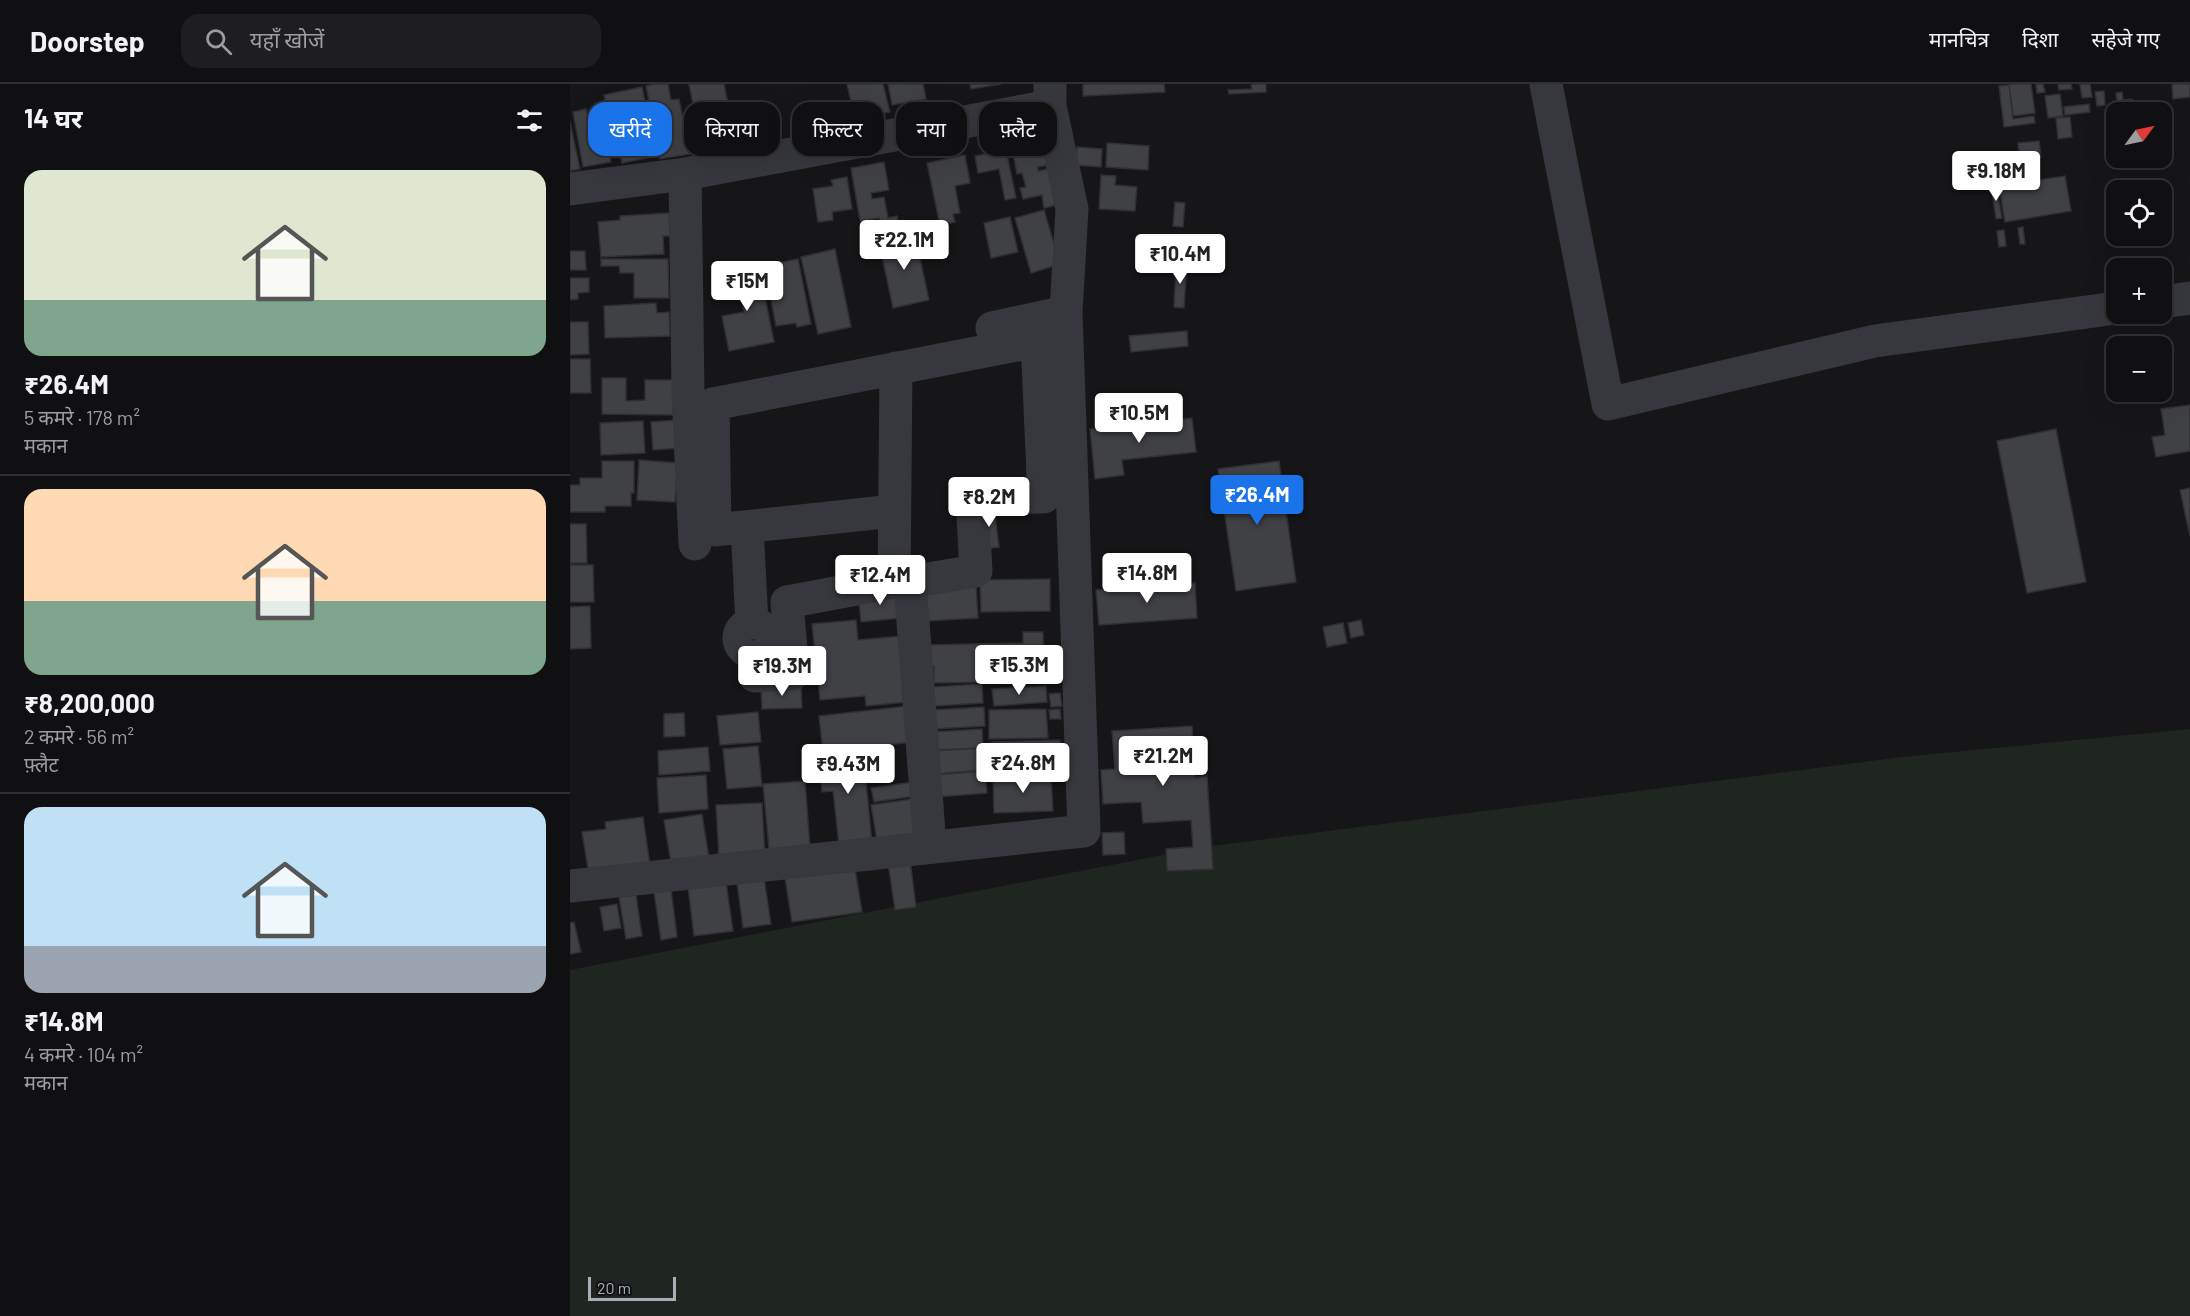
<!DOCTYPE html>
<html lang="hi">
<meta charset="utf-8">
<style>
:root{--surface:#101012;--page:#1e1e20;--text:#f1f3f6;--muted:#9c9d9f;--line:#303032;--accent:#1a73e8}
body{margin:0;font-family:Barlow,"Noto Sans Devanagari",sans-serif;background:var(--page);color:var(--text);height:100vh;display:flex;flex-direction:column;font-size:22px;white-space:nowrap}
*{box-sizing:border-box;margin:0}
p{font-size:20px;color:var(--muted)}
.icon{flex:none;width:33px;height:33px;fill:none;stroke:currentColor;stroke-width:2;stroke-linecap:round;stroke-linejoin:round}
.map{position:relative;flex:1;overflow:hidden}
.panel{display:flex;flex-direction:column;background:var(--surface);width:570px}
.panel>*{flex:none}
.guide{position:absolute;left:18px;top:18px;width:570px;height:54px;display:flex;gap:12px}
.needle{width:39px;rotate:57deg}
.controls{position:absolute;left:1536px;top:18px;display:grid;gap:12px}
.controls a{display:grid;place-items:center;width:66px;height:66px;border-radius:12px;background:var(--surface);box-shadow:0 6px 24px #0002,0 0 0 2px var(--line);font-size:30px}
.scale{position:absolute;left:18px;bottom:15px;width:88px;box-sizing:border-box;padding-left:6px;border:3px solid #a8adb8;border-top:0;font-size:16px;line-height:21px;white-space:nowrap;color:#a8adb8;-webkit-text-stroke:4px #111113;paint-order:stroke}
.price{position:absolute;translate:-50% -51px;padding:0 14px;border-radius:6px;background:#fff;color:#222;font-size:20px;line-height:39px;filter:drop-shadow(0 2px 3px #0008)}
.price::after{content:'';position:absolute;left:50%;top:36px;width:18px;height:14px;margin-left:-9px;background:inherit;clip-path:polygon(0 0,100% 0,50% 100%)}
.price.current{background:var(--accent);color:#fff}
ul{padding:0;list-style:none}
li{display:grid;align-content:center;gap:12px;height:318px;padding:0 24px}
li+li{border-top:2px solid var(--line)}
li span{display:grid;place-items:center;height:186px;border-radius:18px;color:#555}
li>.icon{margin-inline-start:auto}
span .icon{width:108px;height:108px;fill:#fffc;stroke-width:1}
li b{font-size:26px}
h2{display:flex;justify-content:space-between;align-items:center;height:72px;padding:0 24px;font-size:26px}
.pill{padding:0 21px;border-radius:18px;background:var(--surface);box-shadow:0 6px 24px #0002,0 0 0 2px var(--line);font-size:21px;line-height:54px}
.pill.current{background:var(--accent);color:#fff}
header{display:flex;align-items:center;gap:36px;box-sizing:border-box;height:84px;padding:0 30px;background:var(--surface);border-bottom:2px solid var(--line)}
header strong{font-size:28px}
nav{display:flex;gap:33px;margin-inline-start:auto;font-size:21px}
.search{width:420px;height:54px;background:var(--page);display:flex;align-items:center;gap:15px;box-sizing:border-box;padding:0 21px;border-radius:18px;color:var(--muted);font-size:22px}
main{display:flex;flex:1;min-height:0}
.map>svg:first-child{display:block}
.green{fill:#1e261f}
.building{fill:#404145;stroke:#303034;stroke-width:1.5}
.lines{fill:none;stroke-linecap:round;stroke-linejoin:round}
.minor{stroke:#37383d;stroke-width:33}
</style>
<header>
<strong>Doorstep</strong>
<div class="search"><svg class="icon" aria-label="search" viewBox="0 0 24 24"><circle cx="10" cy="10" r="6"/><path d="M15 15l6 6"/></svg>यहाँ खोजें</div>
<nav><a>मानचित्र</a><a>दिशा</a><a>सहेजे गए</a></nav>
</header>
<main>
<section class="panel">
<h2>14 घर<svg class="icon" aria-label="filters" viewBox="0 0 24 24"><path d="M4 7h16M4 17h16"/><circle cx="9" cy="7" r="2"/><circle cx="15" cy="17" r="2"/></svg></h2>
<ul>
<li><span style="background:linear-gradient(#dfe7d0 70%,#7fa58c 0)"><svg class="icon" aria-label="home" viewBox="0 0 24 24"><path d="M3 11l9-7 9 7M6 9v11h12V9"/></svg></span><div><b>₹26.4M</b><p>5 कमरे · 178 m²</p><p>मकान</p></div></li>
<li><span style="background:linear-gradient(#ffd9b3 60%,#7fa58c 0)"><svg class="icon" aria-label="home" viewBox="0 0 24 24"><path d="M3 11l9-7 9 7M6 9v11h12V9"/></svg></span><div><b>₹8,200,000</b><p>2 कमरे · 56 m²</p><p>फ़्लैट</p></div></li>
<li><span style="background:linear-gradient(#bfe0f5 75%,#9aa5b1 0)"><svg class="icon" aria-label="home" viewBox="0 0 24 24"><path d="M3 11l9-7 9 7M6 9v11h12V9"/></svg></span><div><b>₹14.8M</b><p>4 कमरे · 104 m²</p><p>मकान</p></div></li>
</ul>
</section>
<div class="map">
<svg width="1620" height="1232" viewBox="0 0 1620 1232">
<rect width="100%" height="100%" fill="#161618"/>
<path class="green" d="M 1620,645 L 1620,1232 L 0,1232 L 0,886 L 634,763 L 1332,673 Z"/>
<path class="building" d="M 84,0 L 98,0 L 101,16 L 109,15 L 120,70 L 90,75 L 76,2 Z
M 119,0 L 154,0 L 165,55 L 131,62 Z
M 277,0 L 313,0 L 320,28 L 285,35 Z
M 318,0 L 353,0 L 356,15 L 322,21 Z
M 400,0 L 431,0 L 401,5 Z
M 513,0 L 594,0 L 595,8 L 513,12 Z
M 681,0 L 696,0 L 696,8 L 659,10 L 658,6 L 682,5 Z
M 1439,0 L 1461,0 L 1465,29 L 1443,32 Z
M 1466,0 L 1473,0 L 1475,8 L 1467,9 Z
M 1488,0 L 1501,0 L 1502,5 L 1489,6 Z
M 1510,0 L 1520,0 L 1522,13 L 1512,14 Z
M 1602,0 L 1620,0 L 1620,13 L 1603,15 Z
M 1439,1 L 1443,35 L 1464,32 L 1465,39 L 1434,43 L 1429,2 Z
M 72,3 L 86,72 L 52,79 L 47,56 L 67,52 L 64,40 L 56,42 L 52,22 L 37,25 L 34,11 Z
M 1534,7 L 1535,21 L 1527,22 L 1525,8 Z
M 1552,8 L 1553,16 L 1562,15 L 1563,21 L 1548,23 L 1546,9 Z
M 1490,10 L 1493,32 L 1478,34 L 1475,12 Z
M 1519,20 L 1520,28 L 1495,31 L 1494,23 Z
M 16,25 L 17,30 L 32,27 L 41,78 L 13,83 L 3,28 Z
M 1500,33 L 1502,53 L 1488,55 L 1486,34 Z
M 0,38 L 10,85 L 0,87 Z
M 480,51 L 486,80 L 468,83 L 468,87 L 488,83 L 495,119 L 474,124 L 472,111 L 453,115 L 450,104 L 456,103 L 452,89 L 447,90 L 442,63 L 459,59 L 458,56 Z
M 1469,57 L 1471,73 L 1450,76 L 1448,59 Z
M 537,59 L 579,62 L 578,86 L 536,83 Z
M 507,63 L 532,65 L 531,83 L 506,81 Z
M 436,66 L 446,114 L 435,116 L 429,85 L 408,89 L 405,72 Z
M 395,71 L 400,99 L 385,102 L 390,129 L 383,130 L 385,138 L 370,141 L 357,79 Z
M 314,78 L 319,106 L 301,109 L 302,115 L 314,113 L 318,134 L 327,132 L 329,145 L 312,148 L 309,134 L 290,137 L 281,84 Z
M 531,91 L 546,92 L 545,101 L 567,103 L 565,127 L 529,125 Z
M 1495,92 L 1501,127 L 1435,138 L 1429,102 Z
M 277,93 L 282,125 L 262,128 L 263,136 L 248,138 L 243,105 L 263,102 L 261,96 Z
M 1426,101 L 1432,134 L 1426,135 L 1421,102 Z
M 605,118 L 615,119 L 613,143 L 603,142 Z
M 474,126 L 490,180 L 461,189 L 445,134 Z
M 99,129 L 100,152 L 93,152 L 94,170 L 31,173 L 28,138 L 50,136 L 50,132 Z
M 440,133 L 448,168 L 421,174 L 414,139 Z
M 1453,143 L 1455,160 L 1450,160 L 1448,144 Z
M 1434,146 L 1436,162 L 1429,163 L 1427,147 Z
M 345,151 L 359,216 L 323,224 L 309,158 Z
M 609,151 L 614,151 L 612,171 L 608,171 Z
M 265,165 L 281,243 L 248,250 L 231,173 Z
M 0,167 L 15,167 L 16,186 L 0,186 Z
M 31,175 L 98,175 L 99,214 L 64,214 L 64,189 L 50,189 L 49,182 L 31,182 Z
M 228,175 L 241,240 L 227,243 L 226,239 L 206,242 L 200,211 L 209,210 L 208,203 L 199,205 L 194,182 Z
M 606,178 L 617,179 L 614,224 L 604,223 Z
M 189,184 L 204,258 L 159,267 L 152,232 L 174,228 L 169,202 L 150,206 L 147,192 Z
M 0,194 L 19,194 L 19,208 L 8,209 L 8,215 L 0,216 Z
M 86,219 L 87,229 L 99,228 L 100,252 L 35,254 L 34,222 Z
M 0,238 L 18,238 L 19,270 L 0,271 Z
M 617,247 L 618,262 L 561,268 L 559,252 Z
M 0,275 L 20,275 L 21,309 L 0,309 Z
M 32,294 L 56,294 L 56,317 L 75,316 L 75,296 L 104,296 L 103,331 L 32,330 Z
M 1620,321 L 1620,367 L 1586,373 L 1582,353 L 1595,351 L 1591,325 Z
M 622,334 L 626,368 L 552,376 L 554,391 L 525,395 L 520,345 Z
M 107,336 L 109,364 L 83,366 L 81,338 Z
M 73,337 L 75,369 L 31,371 L 30,339 Z
M 1486,345 L 1516,498 L 1457,509 L 1427,357 Z
M 69,376 L 108,379 L 105,418 L 67,416 Z
M 32,377 L 64,377 L 64,409 L 61,409 L 61,422 L 35,422 L 35,428 L 0,428 L 0,401 L 10,401 L 10,394 L 32,394 Z
M 709,377 L 726,498 L 666,507 L 648,385 Z
M 1620,404 L 1620,452 L 1610,406 Z
M 424,423 L 429,463 L 414,465 L 409,424 Z
M 0,440 L 16,440 L 17,479 L 0,479 Z
M 0,481 L 23,481 L 24,518 L 0,518 Z
M 480,495 L 480,527 L 411,528 L 410,496 Z
M 625,499 L 627,534 L 529,541 L 526,506 Z
M 406,501 L 408,534 L 357,537 L 356,503 Z
M 328,505 L 331,534 L 291,538 L 288,509 Z
M 20,522 L 21,564 L 0,565 L 0,523 Z
M 286,536 L 288,556 L 331,552 L 338,618 L 296,622 L 295,612 L 250,616 L 242,540 Z
M 791,536 L 794,551 L 781,554 L 778,539 Z
M 773,539 L 777,559 L 757,563 L 753,543 Z
M 453,548 L 473,548 L 474,597 L 364,599 L 364,582 L 355,582 L 354,561 L 453,559 Z
M 412,600 L 413,619 L 363,622 L 362,603 Z
M 231,601 L 232,624 L 192,625 L 191,603 Z
M 476,602 L 477,618 L 424,622 L 422,605 Z
M 490,609 L 492,622 L 481,623 L 479,610 Z
M 338,622 L 342,658 L 253,668 L 249,632 Z
M 414,623 L 415,642 L 364,645 L 363,626 Z
M 476,625 L 478,654 L 419,655 L 419,626 Z
M 490,625 L 491,635 L 480,635 L 479,626 Z
M 188,628 L 191,658 L 150,661 L 147,632 Z
M 114,629 L 115,652 L 94,653 L 94,630 Z
M 622,642 L 625,693 L 637,692 L 643,785 L 597,787 L 596,765 L 623,763 L 621,736 L 573,739 L 571,718 L 533,720 L 531,686 L 545,685 L 542,647 Z
M 412,645 L 413,664 L 363,666 L 361,648 Z
M 490,656 L 491,686 L 424,689 L 422,658 Z
M 188,662 L 192,702 L 157,705 L 153,665 Z
M 138,663 L 140,687 L 89,691 L 88,667 Z
M 413,664 L 414,686 L 364,690 L 363,667 Z
M 293,668 L 302,758 L 269,761 L 263,707 L 252,708 L 249,671 Z
M 415,687 L 417,709 L 367,713 L 365,691 Z
M 136,691 L 138,725 L 89,729 L 87,694 Z
M 481,691 L 483,727 L 424,729 L 423,692 Z
M 235,697 L 240,763 L 199,766 L 193,700 Z
M 343,698 L 345,712 L 304,718 L 301,704 Z
M 342,715 L 348,750 L 307,757 L 301,721 Z
M 192,719 L 195,771 L 149,774 L 146,721 Z
M 132,730 L 139,774 L 101,779 L 94,736 Z
M 73,733 L 80,781 L 20,797 L 12,748 L 36,745 L 35,738 Z
M 554,748 L 555,770 L 533,771 L 532,749 Z
M 340,776 L 346,823 L 325,826 L 318,779 Z
M 285,784 L 292,828 L 222,838 L 215,794 Z
M 194,794 L 201,840 L 173,844 L 167,798 Z
M 156,798 L 163,847 L 124,852 L 118,803 Z
M 101,805 L 107,853 L 91,856 L 84,808 Z
M 66,811 L 72,852 L 56,855 L 49,813 Z
M 47,820 L 51,844 L 34,847 L 30,823 Z
M 4,838 L 11,868 L 0,870 L 0,839 Z"/>
<g class="lines">
<path class="minor" d="M 976,0 L 1038,320 L 1305,257 L 1546,224
M 115,90 L 118,309 L 125,460
M 0,105 L 115,90 L 480,22
M 1592,218 L 1620,214
M 422,244 L 496,228
M 177,443 L 182,539
M 324,498 L 340,498 L 406,487 L 402,415 L 474,413 L 467,257 L 143,320 L 145,446 L 324,427
M 340,498 L 360,762
M169 554a14 14 0 1 1 28 0a14 14 0 1 1-28 0Z
M 185,592 L 223,590 L 217,518 L 324,498 L 326,284
M 0,802 L 514,747 L 496,228 L 502,125 L 480,22 L 480,0"/>
</g>
</svg>
<div class="controls">
<a><svg class="needle" viewBox="-14 -14 28 28"><path d="M0-13l5 13h-10z" fill="#e53935"/><path d="M0 13l5-13h-10z" fill="#9c9d9f"/></svg></a>
<a><svg class="icon" aria-label="locate" viewBox="0 0 24 24"><circle cx="12" cy="12" r="6"/><path d="M12 2v4M12 18v4M2 12h4M18 12h4"/></svg></a>
<a>+</a>
<a>−</a>
</div>
<div class="scale">20 m</div>
<b class="price" style="left:1426px;top:118px">₹9.18M</b>
<b class="price" style="left:334px;top:187px">₹22.1M</b>
<b class="price" style="left:610px;top:201px">₹10.4M</b>
<b class="price" style="left:177px;top:228px">₹15M</b>
<b class="price" style="left:569px;top:360px">₹10.5M</b>
<b class="price current" style="left:687px;top:442px">₹26.4M</b>
<b class="price" style="left:419px;top:444px">₹8.2M</b>
<b class="price" style="left:577px;top:520px">₹14.8M</b>
<b class="price" style="left:310px;top:522px">₹12.4M</b>
<b class="price" style="left:449px;top:612px">₹15.3M</b>
<b class="price" style="left:212px;top:613px">₹19.3M</b>
<b class="price" style="left:593px;top:703px">₹21.2M</b>
<b class="price" style="left:453px;top:710px">₹24.8M</b>
<b class="price" style="left:278px;top:711px">₹9.43M</b>
<div class="guide">
<a class="pill current">खरीदें</a>
<a class="pill">किराया</a>
<a class="pill">फ़िल्टर</a>
<a class="pill">नया</a>
<a class="pill">फ़्लैट</a>
</div>
</div>
</main>
